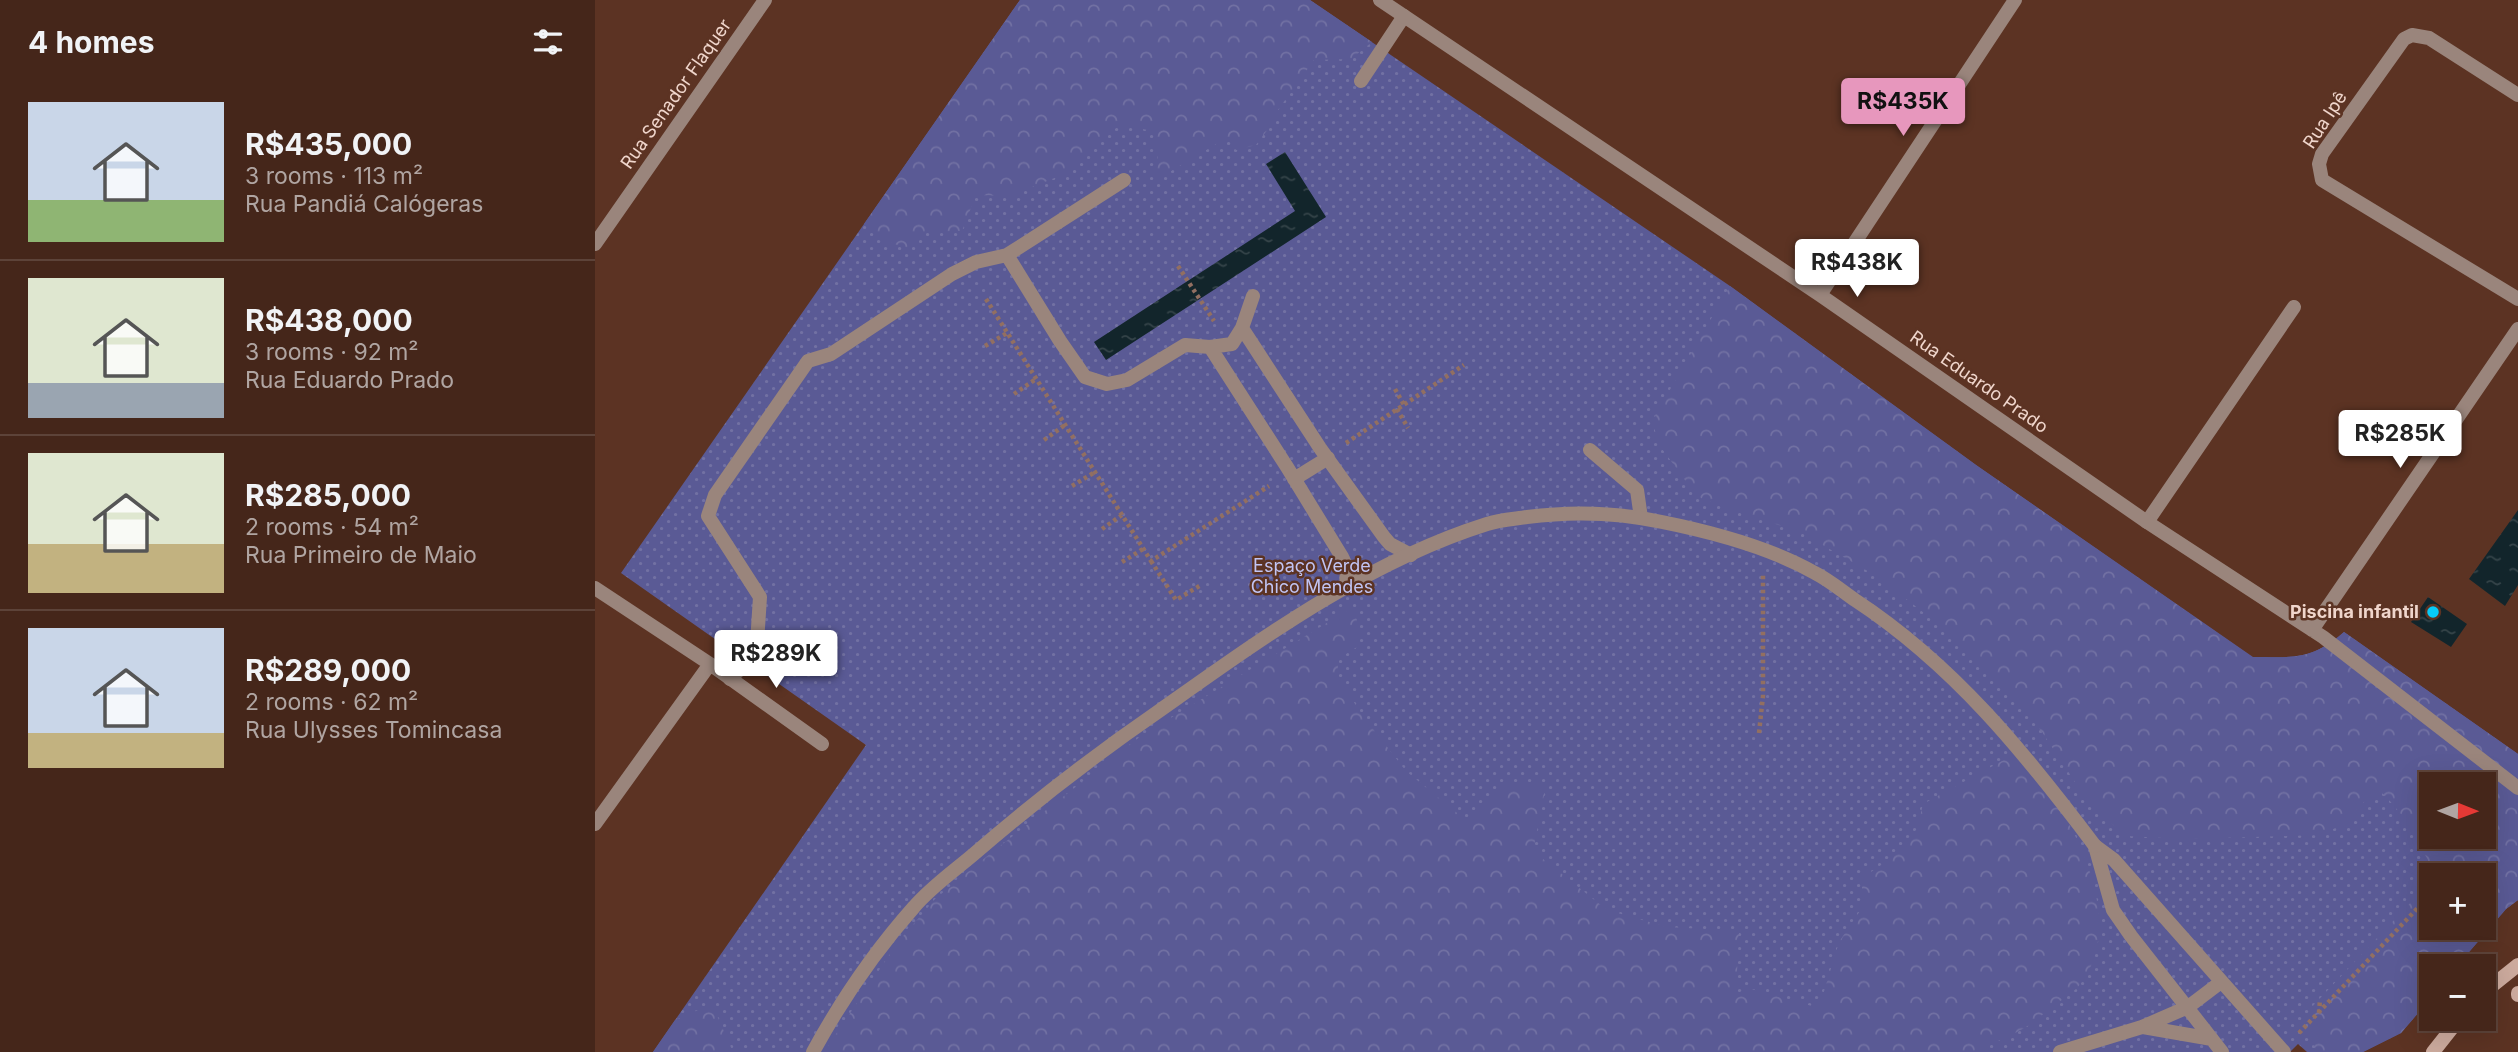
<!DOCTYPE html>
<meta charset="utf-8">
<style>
:root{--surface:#45261a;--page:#4f3227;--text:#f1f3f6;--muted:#b0a5a2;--line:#5d4339;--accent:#e797bd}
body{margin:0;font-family:Inter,sans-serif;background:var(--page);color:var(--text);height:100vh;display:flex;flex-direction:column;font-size:26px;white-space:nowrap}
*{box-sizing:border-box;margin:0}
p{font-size:23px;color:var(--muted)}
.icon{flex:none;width:38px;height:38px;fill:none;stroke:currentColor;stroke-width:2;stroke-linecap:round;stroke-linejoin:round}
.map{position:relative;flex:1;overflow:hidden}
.panel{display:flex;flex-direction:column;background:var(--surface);width:595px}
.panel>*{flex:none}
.needle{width:46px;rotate:91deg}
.fabs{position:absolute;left:1824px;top:772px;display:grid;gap:14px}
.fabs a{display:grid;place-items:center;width:77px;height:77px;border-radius:0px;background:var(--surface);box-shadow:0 7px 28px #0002,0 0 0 2px var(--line);font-size:35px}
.price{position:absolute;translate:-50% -60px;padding:0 16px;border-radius:7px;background:#fff;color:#222;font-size:23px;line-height:46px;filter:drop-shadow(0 2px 4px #0008)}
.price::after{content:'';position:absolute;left:50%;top:42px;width:21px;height:16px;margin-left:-10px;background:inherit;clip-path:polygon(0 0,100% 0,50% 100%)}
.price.active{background:var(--accent);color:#111}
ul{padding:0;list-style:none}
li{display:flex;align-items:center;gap:21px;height:175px;padding:0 28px}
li+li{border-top:2px solid var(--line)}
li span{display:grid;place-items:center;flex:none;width:196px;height:140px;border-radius:0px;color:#555}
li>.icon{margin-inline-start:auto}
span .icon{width:84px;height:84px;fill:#fffc;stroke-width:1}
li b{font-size:30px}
h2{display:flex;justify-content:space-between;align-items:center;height:84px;padding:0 28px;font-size:30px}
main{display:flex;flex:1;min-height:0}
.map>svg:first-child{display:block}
.grass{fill:url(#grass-dots);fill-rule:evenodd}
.forest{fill:url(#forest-crowns);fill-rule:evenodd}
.water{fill:url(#water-ripples)}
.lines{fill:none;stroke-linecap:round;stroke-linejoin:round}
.path{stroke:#926f61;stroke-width:4.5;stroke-dasharray:3.5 3.5;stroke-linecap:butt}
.lane{stroke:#9a857c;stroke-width:14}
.street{stroke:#9a857c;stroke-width:14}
.secondary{stroke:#cdab9e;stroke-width:14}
.poi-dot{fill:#07cbf9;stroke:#5c3323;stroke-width:2.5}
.labels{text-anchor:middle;stroke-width:5;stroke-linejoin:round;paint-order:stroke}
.street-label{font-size:18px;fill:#f0d6cc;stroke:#5c3323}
.park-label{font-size:18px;fill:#c1c4f4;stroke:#5c3323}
.poi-label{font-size:18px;font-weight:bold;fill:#f0d6cc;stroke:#5c3323;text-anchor:end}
</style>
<main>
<section class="panel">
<h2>4 homes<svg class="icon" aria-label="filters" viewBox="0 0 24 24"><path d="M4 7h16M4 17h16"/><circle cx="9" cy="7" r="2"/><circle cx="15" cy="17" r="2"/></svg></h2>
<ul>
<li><span style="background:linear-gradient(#c9d6e8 70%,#8fb573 0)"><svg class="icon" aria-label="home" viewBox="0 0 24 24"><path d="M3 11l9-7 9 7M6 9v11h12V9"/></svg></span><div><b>R$435,000</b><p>3 rooms · 113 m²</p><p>Rua Pandiá Calógeras</p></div></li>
<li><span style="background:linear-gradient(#dfe7d0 75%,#9aa5b1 0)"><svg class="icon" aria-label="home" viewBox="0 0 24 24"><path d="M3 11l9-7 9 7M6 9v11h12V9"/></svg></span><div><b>R$438,000</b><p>3 rooms · 92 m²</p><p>Rua Eduardo Prado</p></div></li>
<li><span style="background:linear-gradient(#dfe7d0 65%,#c2b280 0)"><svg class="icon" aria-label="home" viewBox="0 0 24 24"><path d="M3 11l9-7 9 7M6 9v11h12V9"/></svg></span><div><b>R$285,000</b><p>2 rooms · 54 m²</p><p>Rua Primeiro de Maio</p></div></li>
<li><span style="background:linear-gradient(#c9d6e8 75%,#c2b280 0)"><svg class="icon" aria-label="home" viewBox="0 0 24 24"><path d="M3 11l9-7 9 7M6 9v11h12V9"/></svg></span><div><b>R$289,000</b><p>2 rooms · 62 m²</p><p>Rua Ulysses Tomincasa</p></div></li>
</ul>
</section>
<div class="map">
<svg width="1923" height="1052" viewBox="0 0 1923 1052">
<defs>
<pattern id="grass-dots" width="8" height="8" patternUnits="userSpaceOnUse" patternTransform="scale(1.75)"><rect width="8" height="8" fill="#5a5a95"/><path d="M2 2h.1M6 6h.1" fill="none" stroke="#7271a3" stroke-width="1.8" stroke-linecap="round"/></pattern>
<pattern id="forest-crowns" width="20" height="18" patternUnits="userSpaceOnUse" patternTransform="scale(1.75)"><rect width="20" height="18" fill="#5a5a95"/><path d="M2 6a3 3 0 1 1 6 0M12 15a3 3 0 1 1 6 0" fill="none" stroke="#7271a3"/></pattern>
<pattern id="water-ripples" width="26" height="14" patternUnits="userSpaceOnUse" patternTransform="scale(1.75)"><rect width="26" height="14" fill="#12252b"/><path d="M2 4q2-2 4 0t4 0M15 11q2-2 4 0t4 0" fill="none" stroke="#354449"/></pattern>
</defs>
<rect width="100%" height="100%" fill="#5c3323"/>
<path class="grass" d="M 425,0 L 715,0 L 1135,286 L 1381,465 L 1657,657 C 1698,657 1716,661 1749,632 L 1923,754 L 1923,900 L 1911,909 L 1862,966 L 1836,966 L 1836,998 L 1806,1033 L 1768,1052 L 1712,1052 L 1703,1044 L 1695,1052 L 58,1052 L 271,745 L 26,573 ZM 1836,784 L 1888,784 L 1888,836 L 1836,836 ZM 1836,875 L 1888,875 L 1888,928 L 1836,928 Z"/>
<path class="forest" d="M 425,0 L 715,0 L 777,42 L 756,59 L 719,60 L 680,114 L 673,129 L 661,145 L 641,150 L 633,137 L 561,180 L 563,149 L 559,131 L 524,125 L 472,173 L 415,196 L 381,195 L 367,231 L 329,232 L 311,248 L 291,241 L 269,224 Z
M 1135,286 L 1381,465 L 1658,657 C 1698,657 1716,661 1749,632 L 1923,754 L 1923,900 L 1911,909 L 1862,966 L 1836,966 L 1836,998 L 1806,1033 L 1768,1052 L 1722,1052 L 1713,1034 L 1714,1010 L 1836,881 L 1836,928 L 1888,928 L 1888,875 L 1840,875 C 1825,844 1811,815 1785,791 L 1769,802 L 1749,824 L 1725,835 L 1588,839 L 1531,836 L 1509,817 L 1480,782 L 1447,732 L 1408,686 L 1351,630 L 1283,577 L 1205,532 L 1128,507 L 1106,498 L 1095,487 L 1062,442 L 1058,419 ZM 1836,784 L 1888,784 L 1888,836 L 1836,836 Z
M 758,607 L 765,631 L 762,647 L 743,659 L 743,677 L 767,715 L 811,771 L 873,822 L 913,784 L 951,785 L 938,851 L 1012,910 L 1072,927 L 1144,931 L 1141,993 L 1156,989 L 1224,1008 L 1244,942 L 1267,908 L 1267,878 L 1292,861 L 1322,829 L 1328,804 L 1418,755 C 1428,765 1440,774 1449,785 C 1487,836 1532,930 1482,988 C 1476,994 1468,999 1461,1004 C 1451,1012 1441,1020 1431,1027 C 1415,1037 1395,1044 1377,1052 L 229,1052 L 303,942 L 340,899 L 396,853 L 546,736 Z
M 117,1004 L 138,1052 L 58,1052 L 80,1020 Z"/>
<path class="water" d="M 690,152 L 731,217 L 511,360 L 499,342 L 700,211 L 671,164 Z
M 1923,510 L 1923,585 L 1910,606 L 1874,579 Z
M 1833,597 L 1872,624 L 1856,647 L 1816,622 Z"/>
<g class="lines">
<path class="path" d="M 583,266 L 619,321
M 391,299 L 556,561 L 674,486
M 390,346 L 412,333
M 800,389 L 809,405
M 419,394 L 441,379
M 802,409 L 813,428
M 449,440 L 470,425
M 751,443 L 869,365
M 477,486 L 500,472
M 507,529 L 527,515
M 556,561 L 581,600 L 606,585
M 527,562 L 548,549
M 1164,733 L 1168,696 L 1168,573
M 1833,884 L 1836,884
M 1724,1013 L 1725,999
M 1704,1033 L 1836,894"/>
<path class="lane" d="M 766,81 L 809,16
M 1923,95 L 1834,38 L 1817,35 L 1809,39 L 1727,154 L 1724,164 L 1727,180 L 1923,299
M 412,255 L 529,180
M 647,328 L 725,448 L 789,537 L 795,544 L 816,555
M 615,347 L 692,467 L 747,557 L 752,568 L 751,588
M 995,450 L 1042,490 L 1046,518
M 699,479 L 733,458
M 1552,522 L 1699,307
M 135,679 L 152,662 L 162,643 L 165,597 L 113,516 L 120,495 L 213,361 L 236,354 L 357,274 L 381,262 L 412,255 L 465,341 L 490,377 L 512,384 L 532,380 L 590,345 L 615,347 L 637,344 L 647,328 L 658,296
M 1500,846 L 1519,860 L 1689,1052
M 1500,846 L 1518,910 L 1536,936 L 1627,1052
M 1548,1027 L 1617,1039
M 1465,1052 L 1547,1027 L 1593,1007 L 1626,982"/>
<path class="street" d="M 785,0 L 1225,295 L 1552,522 L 1728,637 L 1923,788
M 0,244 L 170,0
M 1225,295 L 1420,0
M 0,588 L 115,664 L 227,744
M 1717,630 L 1923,329
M 0,824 L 115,664
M 218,1052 C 247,999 279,952 319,907 C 336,887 359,871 379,854 C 438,803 500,755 564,711 C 666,639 771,562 892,524 C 904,520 919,519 932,517 C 978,511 1021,512 1067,522 C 1117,532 1176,548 1220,573 C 1234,580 1247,591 1260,600 C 1359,665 1430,753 1500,846"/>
<path class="secondary" d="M 1888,993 L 1923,965
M 1923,993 L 1923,995
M 1838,1052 L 1865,1018"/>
</g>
<circle class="poi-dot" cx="1838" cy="612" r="7"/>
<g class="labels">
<g class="street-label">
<text transform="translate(81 94) rotate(-55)" y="6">Rua Senador Flaquer</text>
<text transform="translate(1730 120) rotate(-57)" y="6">Rua Ipê</text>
<text transform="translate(1384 382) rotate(35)" y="6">Rua Eduardo Prado</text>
</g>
<g class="park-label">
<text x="717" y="572">Espaço Verde<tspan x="717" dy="21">Chico Mendes</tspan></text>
</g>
<g class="poi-label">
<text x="1824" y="618">Piscina infantil</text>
</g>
</g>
</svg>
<div class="fabs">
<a><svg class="needle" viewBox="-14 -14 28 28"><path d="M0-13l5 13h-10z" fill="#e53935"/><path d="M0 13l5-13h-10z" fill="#b0a5a2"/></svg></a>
<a>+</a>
<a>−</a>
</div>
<b class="price active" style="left:1308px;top:138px">R$435K</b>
<b class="price" style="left:1262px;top:299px">R$438K</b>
<b class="price" style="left:1805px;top:470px">R$285K</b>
<b class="price" style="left:181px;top:690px">R$289K</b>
</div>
</main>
